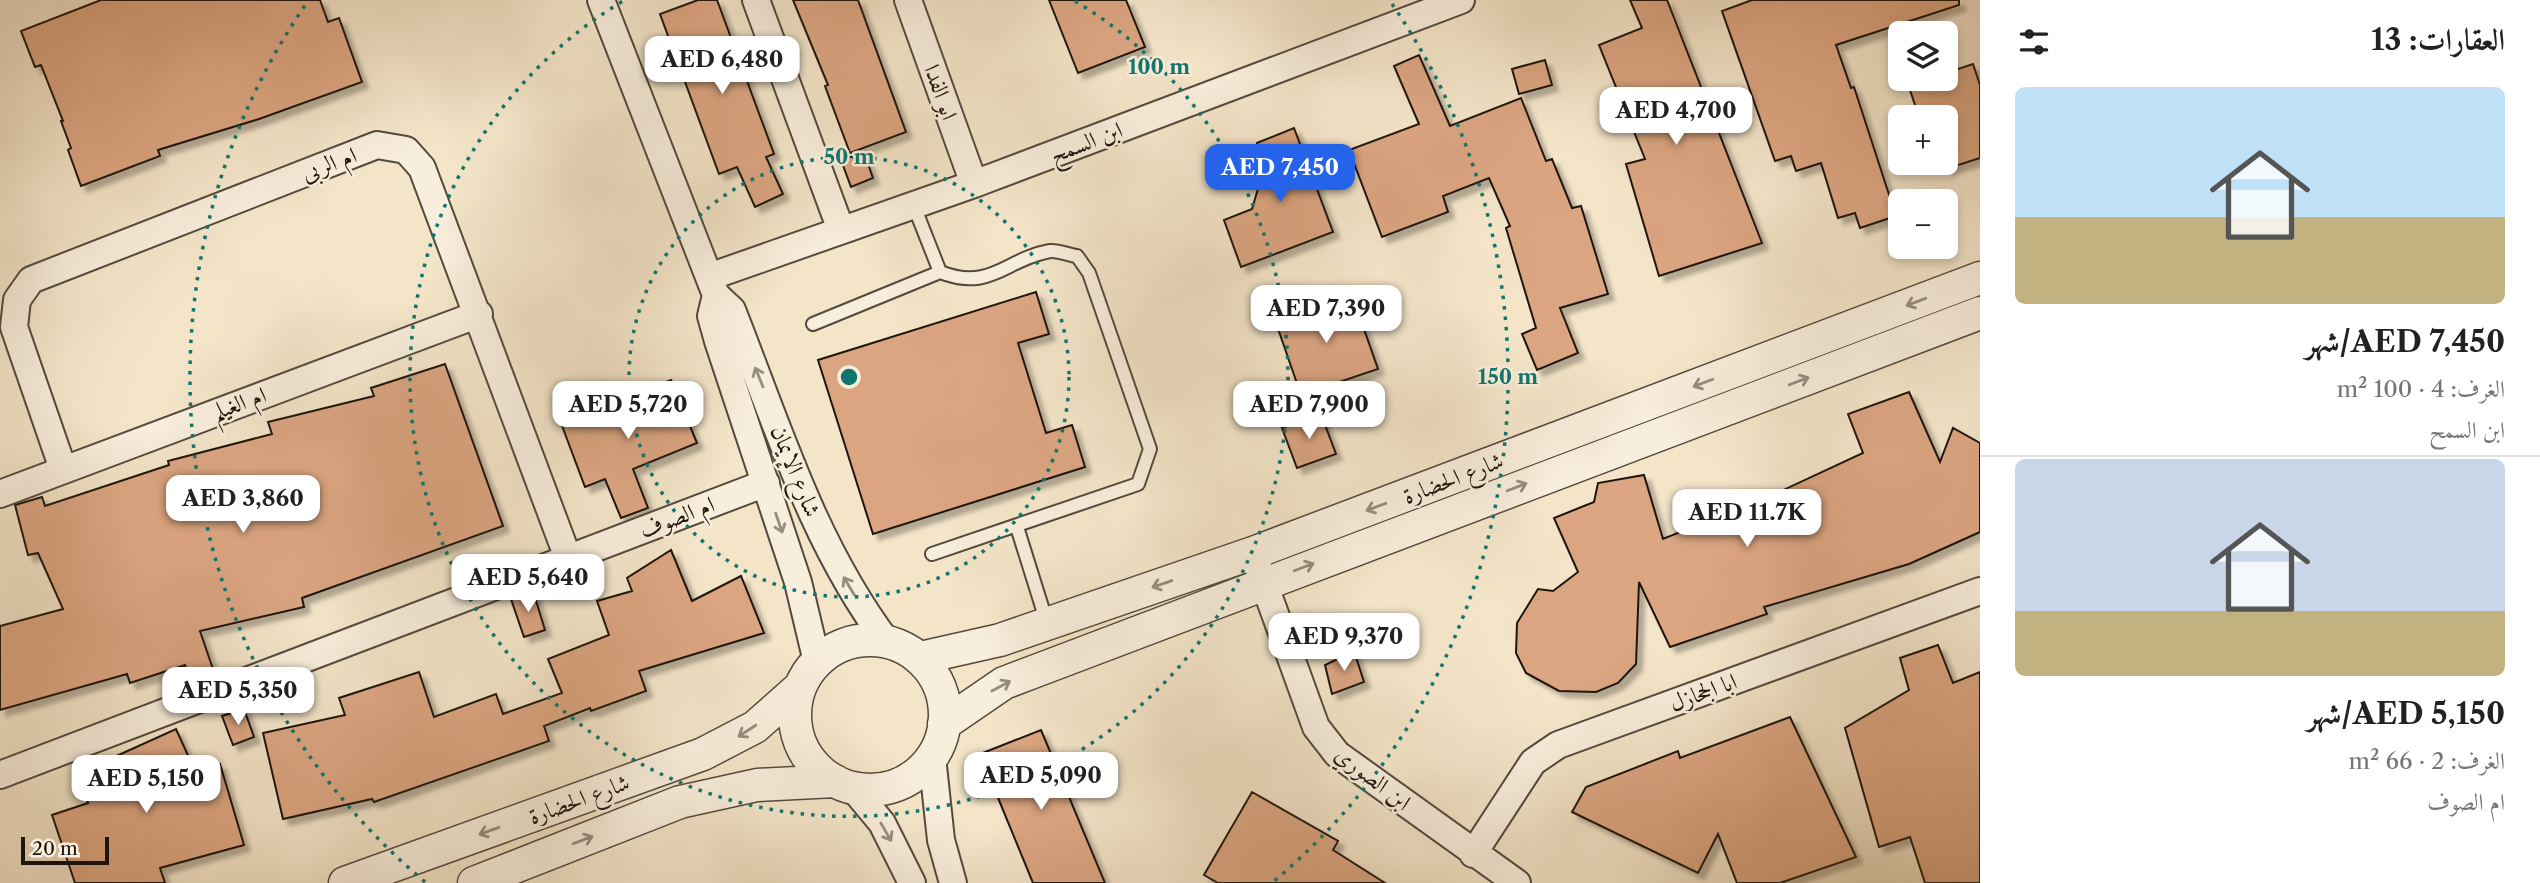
<!DOCTYPE html>
<html lang="ar">
<meta charset="utf-8">
<style>
:root{--surface:#fff;--page:#f6f6f6;--text:#222;--muted:#767676;--line:#e0e0e0;--accent:#2563eb}
body{margin:0;font-family:"Libre Caslon Text",Amiri,serif;background:var(--page);color:var(--text);direction:rtl;height:100vh;display:flex;flex-direction:column;font-size:26px;white-space:nowrap}
*{box-sizing:border-box;margin:0}
p{font-size:23px;color:var(--muted)}
.icon{flex:none;width:38px;height:38px;fill:none;stroke:currentColor;stroke-width:2;stroke-linecap:round;stroke-linejoin:round}
.map{position:relative;flex:1;overflow:hidden;direction:ltr}
.panel{display:flex;flex-direction:column;background:var(--surface);width:560px}
.panel>*{flex:none}
.buttons{position:absolute;left:1888px;top:21px;display:grid;gap:14px}
.buttons a{display:grid;place-items:center;width:70px;height:70px;border-radius:10px;background:var(--surface);box-shadow:0 4px 10px #0003;font-size:35px}
.scale{position:absolute;left:21px;bottom:18px;width:88px;box-sizing:border-box;padding-left:7px;border:4px solid #1f150e;border-top:0;font-size:19px;line-height:24px;white-space:nowrap;color:#1f150e;-webkit-text-stroke:5px #f8eedc;paint-order:stroke}
.price{position:absolute;translate:-50% -60px;padding:0 16px;border-radius:14px;background:#fff;color:#222;font-size:23px;line-height:46px;filter:drop-shadow(0 2px 4px #0008)}
.price::after{content:'';position:absolute;left:50%;top:42px;width:21px;height:16px;margin-left:-10px;background:inherit;clip-path:polygon(0 0,100% 0,50% 100%)}
.price.current{background:var(--accent);color:#fff}
ul{padding:0;list-style:none}
li{display:grid;align-content:center;gap:14px;height:371px;padding:0 35px}
li+li{border-top:2px solid var(--line)}
li span{display:grid;place-items:center;height:217px;border-radius:10px;color:#555}
li>.icon{margin-inline-start:auto}
span .icon{width:126px;height:126px;fill:#fffc;stroke-width:1}
li b{font-size:30px}
h2{display:flex;justify-content:space-between;align-items:center;height:84px;padding:0 35px;font-size:30px}
main{display:flex;flex:1;min-height:0}
.map>svg:first-child{display:block}
.building{fill:#dba581;stroke:#1f150e;stroke-width:2;filter:url(#shadow)}
.lines{fill:none;stroke-linecap:round;stroke-linejoin:round}
.service-casing{stroke:#54493d;stroke-width:16}
.minor-casing{stroke:#54493d;stroke-width:30}
.tertiary-casing{stroke:#54493d;stroke-width:35}
.service{stroke:#f8eedc;stroke-width:12}
.minor{stroke:#f8eedc;stroke-width:26}
.tertiary{stroke:#f8eedc;stroke-width:32}
.oneway{stroke:#968c7f}
.ring{fill:none;stroke:#0f766e;stroke-width:3.5;stroke-dasharray:3.5 7}
.labels{text-anchor:middle;stroke-width:5;stroke-linejoin:round;paint-order:stroke}
.street-label{font-size:23px;fill:#1f150e;stroke:#f8eedc}
.centre{fill:#0f766e;stroke:#f8eedc;stroke-width:3.5}
.ring-label{font-size:21px;text-anchor:middle;font-weight:bold;fill:#0f766e;stroke:#f8eedc;stroke-width:5;stroke-linejoin:round;paint-order:stroke}
</style>
<main>
<section class="panel">
<h2>العقارات: 13<svg class="icon" aria-label="filters" viewBox="0 0 24 24"><path d="M4 7h16M4 17h16"/><circle cx="9" cy="7" r="2"/><circle cx="15" cy="17" r="2"/></svg></h2>
<ul>
<li><span style="background:linear-gradient(#bfe0f5 60%,#c2b280 0)"><svg class="icon" aria-label="home" viewBox="0 0 24 24"><path d="M3 11l9-7 9 7M6 9v11h12V9"/></svg></span><div><b>AED 7,450/شهر</b><p>الغرف: 4 · 100 m²</p><p>ابن السمح</p></div></li>
<li><span style="background:linear-gradient(#c9d6e8 70%,#c2b280 0)"><svg class="icon" aria-label="home" viewBox="0 0 24 24"><path d="M3 11l9-7 9 7M6 9v11h12V9"/></svg></span><div><b>AED 5,150/شهر</b><p>الغرف: 2 · 66 m²</p><p>ام الصوف</p></div></li>
</ul>
</section>
<div class="map">
<svg width="1980" height="883" viewBox="0 0 1980 883">
<defs>
<filter id="shadow"><feDropShadow dx="6" dy="6" stdDeviation="2" flood-color="#0004"/></filter>
</defs>
<rect width="100%" height="100%" fill="#f4e5c9"/>
<filter id="stains"><feTurbulence type="fractalNoise" baseFrequency=".00286" numOctaves="4"/><feColorMatrix values="0 0 0 0 .2 0 0 0 0 .09 0 0 0 0 .02 0 0 0 .5 -.17"/></filter>
<radialGradient id="worn" r=".72"><stop offset=".6" stop-color="#630" stop-opacity="0"/><stop offset="1" stop-color="#630" stop-opacity=".3"/></radialGradient>
<path class="building" d="M 101,0 L 320,0 L 328,22 L 339,18 L 362,82 L 259,119 L 158,150 L 160,156 L 81,186 L 68,150 L 71,148 L 61,121 L 63,121 L 41,65 L 35,67 L 21,31 Z
M 698,0 L 717,0 L 774,154 L 766,157 L 783,194 L 755,207 L 737,167 L 719,174 L 660,14 Z
M 793,0 L 858,0 L 906,132 L 850,153 L 825,86 L 828,85 Z
M 1049,0 L 1126,0 L 1145,47 L 1078,73 Z
M 1630,0 L 1667,0 L 1762,243 L 1659,276 L 1626,164 L 1645,159 L 1599,45 L 1642,28 Z
M 1752,0 L 1959,0 L 1959,5 L 1836,45 L 1851,88 L 1854,87 L 1896,216 L 1860,228 L 1855,213 L 1838,218 L 1821,163 L 1796,171 L 1791,156 L 1775,161 L 1722,11 Z
M 1419,55 L 1450,126 L 1521,98 L 1546,161 L 1552,159 L 1572,208 L 1581,206 L 1608,294 L 1560,308 L 1578,353 L 1537,370 L 1522,334 L 1536,328 L 1506,228 L 1510,226 L 1489,178 L 1443,196 L 1448,212 L 1382,237 L 1349,150 L 1419,124 L 1394,66 Z
M 1545,60 L 1552,85 L 1519,94 L 1512,69 Z
M 1973,64 L 1980,85 L 1980,158 L 1946,169 L 1946,117 L 1919,117 L 1908,84 L 1926,79 L 1946,79 L 1946,73 Z
M 1294,128 L 1333,232 L 1241,267 L 1224,220 L 1252,209 L 1262,175 L 1257,143 Z
M 864,153 L 873,178 L 851,187 L 841,160 Z
M 1036,292 L 1049,334 L 1018,343 L 1046,433 L 1072,425 L 1085,467 L 873,534 L 818,360 Z
M 1352,295 L 1378,369 L 1301,395 L 1275,320 Z
M 445,364 L 503,526 L 302,598 L 304,607 L 200,631 L 215,675 L 191,683 L 185,665 L 130,683 L 127,674 L 0,710 L 0,626 L 63,609 L 38,553 L 28,555 L 15,505 L 42,497 L 45,506 L 169,465 L 168,461 L 272,434 L 268,422 L 374,396 L 371,388 Z
M 671,380 L 697,443 L 633,469 L 648,508 L 621,518 L 605,479 L 585,487 L 561,423 Z
M 1909,392 L 1940,462 L 1953,428 L 1980,443 L 1980,532 L 1909,564 L 1764,607 L 1767,614 L 1670,647 L 1639,582 L 1636,664 L 1618,683 L 1596,692 L 1559,691 L 1526,673 L 1516,653 L 1517,623 L 1538,589 L 1553,591 L 1578,572 L 1554,518 L 1594,502 L 1598,483 L 1644,475 L 1663,539 L 1722,515 L 1723,518 L 1863,453 L 1848,414 Z
M 1321,414 L 1336,454 L 1297,468 L 1282,428 Z
M 671,550 L 692,601 L 741,576 L 764,633 L 639,671 L 646,691 L 591,711 L 590,708 L 544,726 L 549,741 L 374,802 L 372,799 L 283,819 L 263,733 L 345,715 L 339,698 L 419,672 L 434,717 L 496,694 L 503,714 L 562,693 L 548,659 L 609,635 L 597,601 L 632,591 L 627,578 Z
M 533,591 L 545,630 L 524,637 L 511,599 Z
M 1938,645 L 1953,683 L 1980,672 L 1980,883 L 1925,883 L 1910,837 L 1879,847 L 1845,728 L 1909,690 L 1900,658 Z
M 1354,651 L 1364,682 L 1332,694 L 1325,665 Z
M 244,709 L 254,737 L 233,745 L 222,716 Z
M 1790,717 L 1856,857 L 1780,883 L 1737,883 L 1718,834 L 1698,873 L 1572,812 L 1586,787 L 1678,751 L 1680,758 Z
M 176,729 L 195,771 L 220,764 L 244,845 L 160,868 L 165,883 L 75,883 L 52,815 L 88,803 L 77,769 L 112,758 Z
M 1041,730 L 1105,883 L 1033,883 L 980,754 Z
M 1252,792 L 1338,841 L 1333,850 L 1385,883 L 1218,883 L 1204,875 Z"/>
<g class="lines">
<g class="service-casing">
<path id="service" d="M 914,206 L 940,272 C 991,292 1005,259 1050,251 C 1058,250 1069,255 1077,256 L 1089,273 L 1150,449 L 1138,484 L 932,554
M 813,324 L 940,272
M 1017,527 L 1047,623"/>
</g>
<g class="minor-casing">
<path id="minor" d="M 601,0 L 716,295 L 732,310 C 777,424 813,544 887,642
M 756,0 L 841,230
M 908,0 L 974,184
M 709,277 L 974,184 L 1461,0
M 716,295 L 711,316 L 718,341 L 798,582 L 817,662
M 63,469 L 14,327 L 17,300 L 31,280 L 377,145 L 406,150 L 422,168 L 568,558
M 0,494 L 479,314
M 1253,553 L 1316,727 L 1337,754 L 1517,883
M 932,757 L 941,840 L 953,883
M 0,775 L 766,483
M 852,787 L 882,823 L 912,883
M 1473,854 L 1533,762 L 1558,745 L 1980,591"/>
</g>
<g class="tertiary-casing">
<path id="tertiary" d="M795 715a75 75 0 1 1 150 0a75 75 0 1 1-150 0Z
M 920,658 L 1000,640 L 1253,553 L 1980,278
M 944,724 L 1004,683 L 1033,672 L 1980,313
M 345,883 L 703,754 L 755,727 L 799,688
M 474,883 L 680,802 L 757,785 L 835,781"/>
</g>
<use href="#service" class="service"/>
<use href="#minor" class="minor"/>
<use href="#tertiary" class="tertiary"/>
</g>
<defs><path id="oneway-shaft" d="M-6 0H5M1.5-3L5.5 0L1.5 3" fill="none" stroke-width="1.6" stroke-linecap="round" stroke-linejoin="round" transform="scale(1.75)"/></defs>
<g class="oneway">
<use href="#oneway-shaft" transform="translate(1916 302) rotate(159)"/>
<use href="#oneway-shaft" transform="translate(759 377) rotate(-112)"/>
<use href="#oneway-shaft" transform="translate(1799 381) rotate(-21)"/>
<use href="#oneway-shaft" transform="translate(1703 383) rotate(159)"/>
<use href="#oneway-shaft" transform="translate(1517 487) rotate(-21)"/>
<use href="#oneway-shaft" transform="translate(1376 507) rotate(159)"/>
<use href="#oneway-shaft" transform="translate(779 523) rotate(71)"/>
<use href="#oneway-shaft" transform="translate(1304 567) rotate(-21)"/>
<use href="#oneway-shaft" transform="translate(1162 584) rotate(161)"/>
<use href="#oneway-shaft" transform="translate(849 586) rotate(-121)"/>
<use href="#oneway-shaft" transform="translate(1001 686) rotate(-28)"/>
<use href="#oneway-shaft" transform="translate(747 731) rotate(147)"/>
<use href="#oneway-shaft" transform="translate(489 831) rotate(160)"/>
<use href="#oneway-shaft" transform="translate(886 832) rotate(60)"/>
<use href="#oneway-shaft" transform="translate(583 840) rotate(-21)"/>
</g>
<g class="ring">
<circle cx="849" cy="377" r="220"/>
<path d="M1075 1A439 439 0 1 1 623 1"/>
<path d="M425 882A659 659 0 0 1 306 4M1392 4A659 659 0 0 1 1273 882"/>
</g>
<g class="labels">
<g class="street-label">
<text transform="translate(941 92) rotate(70)" y="8">ابو الفدا</text>
<text transform="translate(1086 142) rotate(-21)" y="8">ابن السمح</text>
<text transform="translate(329 164) rotate(-21)" y="8">ام الربى</text>
<text transform="translate(239 403) rotate(-20)" y="8">ام الغيلم</text>
<text transform="translate(796 471) rotate(68)" y="8">شارع الإيمان</text>
<text transform="translate(1453 478) rotate(-21)" y="8">شارع الحضارة</text>
<text transform="translate(677 517) rotate(-21)" y="8">ام الصوف</text>
<text transform="translate(1703 692) rotate(-20)" y="8">ابا الجحازل</text>
<text transform="translate(1373 778) rotate(38)" y="8">ابن الصوري</text>
<text transform="translate(579 799) rotate(-20)" y="8">شارع الحضارة</text>
</g>
</g>
<circle cx="849" cy="377" r="10" class="centre"/>
<g class="ring-label">
<text x="1159" y="74">100 m</text>
<text x="849" y="164">50 m</text>
<text x="1508" y="384">150 m</text>
</g>
<rect width="100%" height="100%" filter="url(#stains)"/>
<rect width="100%" height="100%" fill="url(#worn)"/>
</svg>
<div class="buttons">
<a><svg class="icon" aria-label="layers" viewBox="0 0 24 24"><path d="M12 4l9 5-9 5-9-5zM3 14l9 5 9-5"/></svg></a>
<a>+</a>
<a>−</a>
</div>
<div class="scale">20 m</div>
<b class="price" style="left:722px;top:96px">AED 6,480</b>
<b class="price" style="left:1676px;top:147px">AED 4,700</b>
<b class="price current" style="left:1280px;top:204px">AED 7,450</b>
<b class="price" style="left:1326px;top:345px">AED 7,390</b>
<b class="price" style="left:628px;top:441px">AED 5,720</b>
<b class="price" style="left:1309px;top:441px">AED 7,900</b>
<b class="price" style="left:243px;top:535px">AED 3,860</b>
<b class="price" style="left:1747px;top:549px">AED 11.7K</b>
<b class="price" style="left:528px;top:614px">AED 5,640</b>
<b class="price" style="left:1344px;top:673px">AED 9,370</b>
<b class="price" style="left:238px;top:727px">AED 5,350</b>
<b class="price" style="left:1041px;top:812px">AED 5,090</b>
<b class="price" style="left:146px;top:815px">AED 5,150</b>
</div>
</main>
